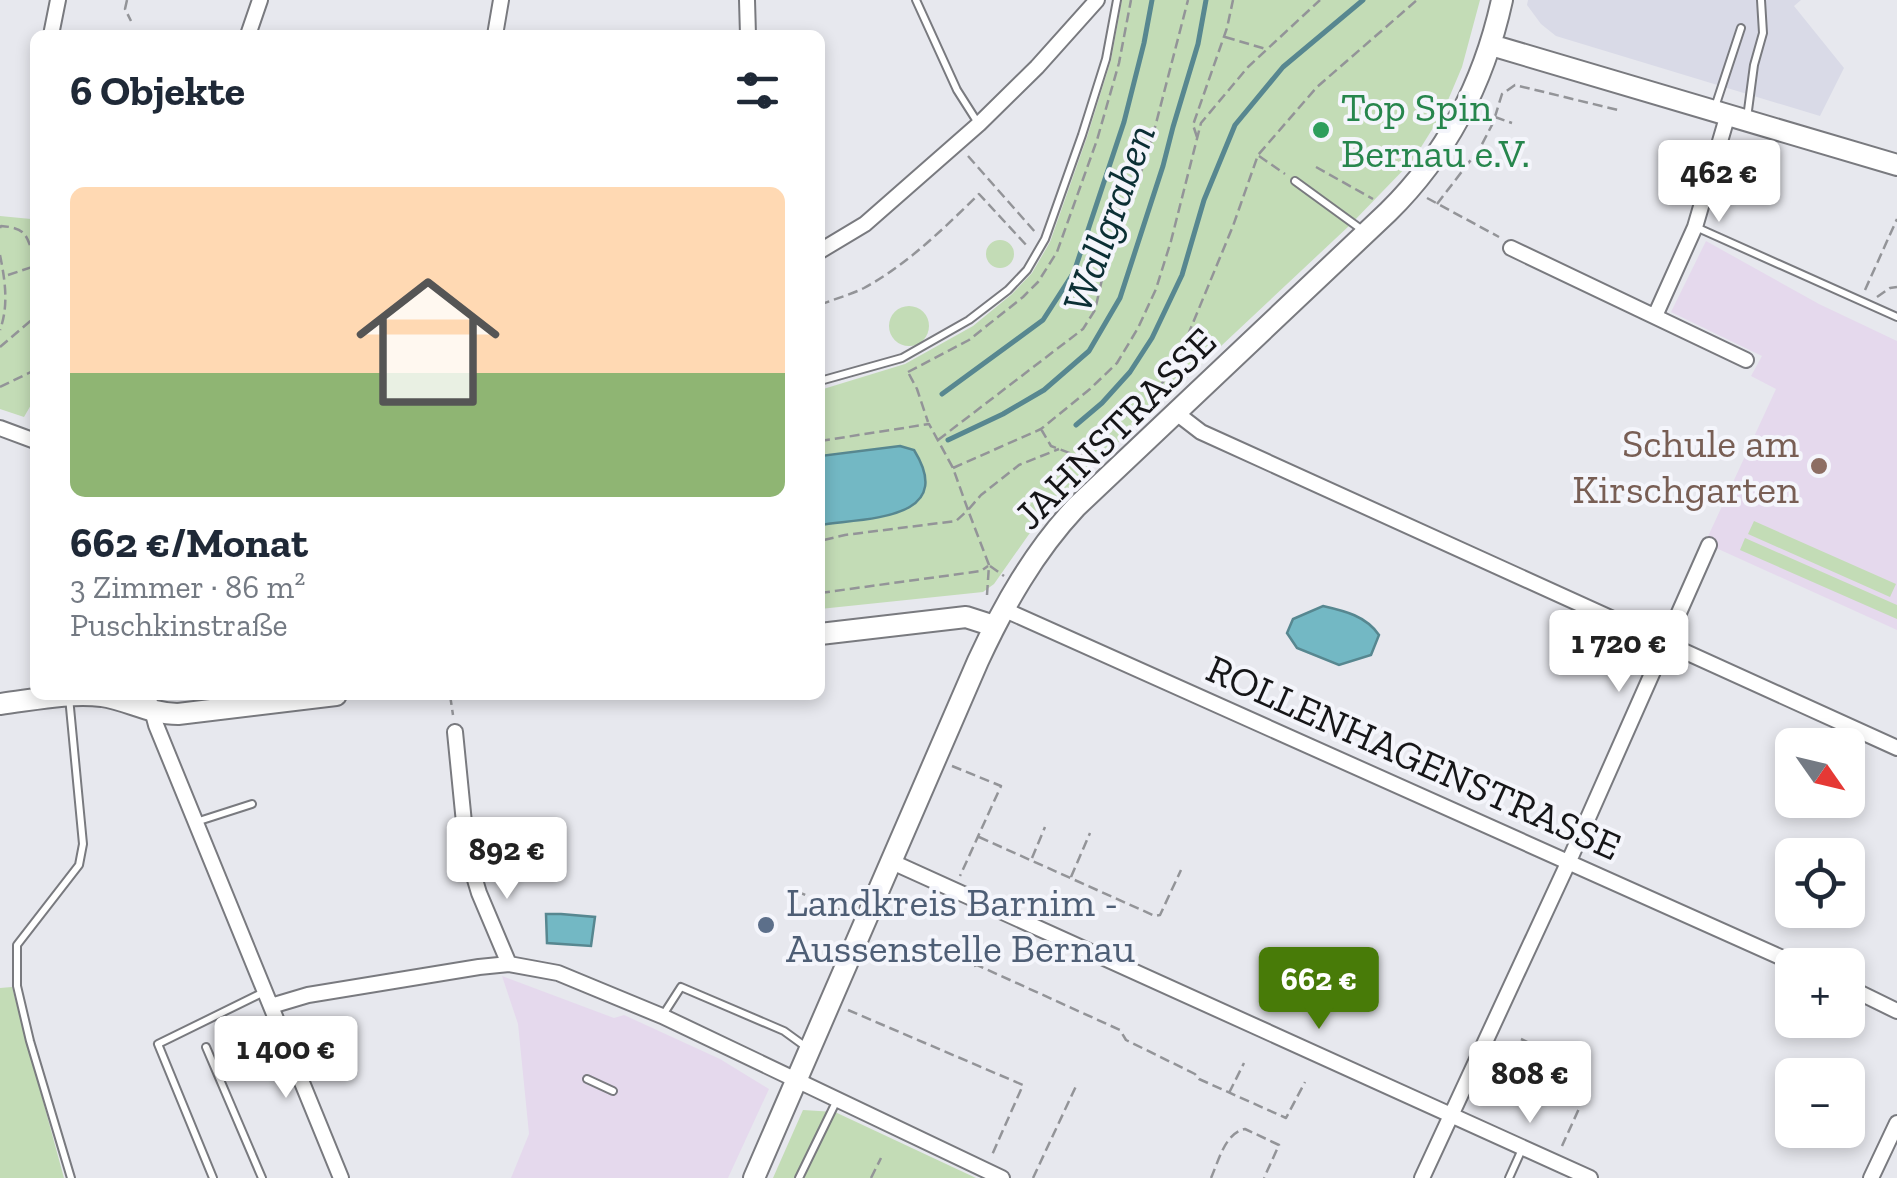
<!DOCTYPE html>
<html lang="de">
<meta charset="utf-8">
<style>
:root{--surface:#fff;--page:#f2f2f3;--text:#1f2937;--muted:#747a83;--accent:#487b08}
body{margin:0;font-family:"Zilla Slab",serif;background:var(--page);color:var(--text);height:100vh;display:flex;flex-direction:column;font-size:38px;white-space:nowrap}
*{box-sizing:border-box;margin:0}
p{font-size:32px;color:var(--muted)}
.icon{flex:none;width:55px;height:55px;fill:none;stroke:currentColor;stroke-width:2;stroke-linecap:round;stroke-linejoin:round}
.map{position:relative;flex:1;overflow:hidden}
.drawer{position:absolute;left:30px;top:30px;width:795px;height:670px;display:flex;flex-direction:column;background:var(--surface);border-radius:15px;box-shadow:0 5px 15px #0003}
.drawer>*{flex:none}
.needle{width:65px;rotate:124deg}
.controls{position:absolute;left:1775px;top:728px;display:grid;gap:20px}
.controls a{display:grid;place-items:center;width:90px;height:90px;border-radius:15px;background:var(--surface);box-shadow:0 5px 15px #0003;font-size:50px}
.price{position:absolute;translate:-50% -85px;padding:0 22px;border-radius:10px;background:#fff;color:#222;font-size:32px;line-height:65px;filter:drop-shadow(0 2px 5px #0008)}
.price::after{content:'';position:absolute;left:50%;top:60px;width:30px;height:22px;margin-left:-15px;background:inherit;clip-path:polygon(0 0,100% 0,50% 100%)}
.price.on{background:var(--accent);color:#fff}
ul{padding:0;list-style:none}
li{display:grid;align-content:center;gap:20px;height:530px;padding:0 40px}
li span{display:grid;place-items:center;height:310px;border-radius:15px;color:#555}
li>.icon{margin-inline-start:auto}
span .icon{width:180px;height:180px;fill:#fffc;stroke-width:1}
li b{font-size:42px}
h2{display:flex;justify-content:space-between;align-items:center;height:120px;padding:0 40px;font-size:42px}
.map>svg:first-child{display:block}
.built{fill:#d9dae7}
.education{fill:#e5d9ed}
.green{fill:#c3dcb6}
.water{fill:#73b8c4;stroke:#578790;stroke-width:2.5}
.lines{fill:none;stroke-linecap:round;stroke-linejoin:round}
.stream{stroke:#578790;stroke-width:5}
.service-casing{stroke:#797a7f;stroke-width:10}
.minor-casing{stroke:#797a7f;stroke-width:18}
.secondary-casing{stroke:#797a7f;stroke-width:24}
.path{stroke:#939498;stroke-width:2.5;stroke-dasharray:10 5;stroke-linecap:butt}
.service{stroke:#fff;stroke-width:6}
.minor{stroke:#fff;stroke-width:14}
.secondary{stroke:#fff;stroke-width:20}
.leisure-dot{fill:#2e9e5b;stroke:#f4f5fb;stroke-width:4}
.education-dot{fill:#8d6e63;stroke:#f4f5fb;stroke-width:4}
.service-dot{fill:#5c6f8a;stroke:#f4f5fb;stroke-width:4}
.labels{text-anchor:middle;stroke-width:8;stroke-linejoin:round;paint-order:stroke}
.leisure-label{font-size:40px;fill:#27864d;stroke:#f4f5fb;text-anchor:start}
.street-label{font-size:40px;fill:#161618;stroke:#f4f5fb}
.education-label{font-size:40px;fill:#785e54;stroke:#f4f5fb;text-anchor:end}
.service-label{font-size:40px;fill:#4e5e75;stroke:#f4f5fb;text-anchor:start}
.water-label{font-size:42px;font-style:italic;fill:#0b2f34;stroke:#f4f5fb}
</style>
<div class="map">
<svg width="1897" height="1178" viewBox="0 0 1897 1178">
<rect width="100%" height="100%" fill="#e7e8ee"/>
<path class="built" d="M 1528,0 L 1801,0 L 1794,6 L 1844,68 L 1820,116 L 1556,36 L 1541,24 L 1527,5 Z"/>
<path class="education" d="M 1706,241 L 1819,304 L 1897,341 L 1897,630 L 1705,543 L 1776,389 L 1751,376 L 1762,356 L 1671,312 Z
M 502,976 L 614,1018 L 624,1015 L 720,1059 L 769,1089 L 728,1178 L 511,1178 L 529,1134 L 518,1024 Z"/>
<path class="green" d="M 1122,0 L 1480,0 L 1462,67 L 1443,112 L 1413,160 L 1350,225 L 1046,510 L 994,584 L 983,592 L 820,609 L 820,525 C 853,520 904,522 924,494 L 900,446 L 820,456 L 820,390 L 905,364 L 973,326 L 1012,294 L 1032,273 L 1050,242 L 1087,137 L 1111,60 Z
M 0,216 L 31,219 L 35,229 L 35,398 L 24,417 L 0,409 Z
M986 254a14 14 0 1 1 28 0a14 14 0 1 1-28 0Z
M889 326a20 20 0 1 1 40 0a20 20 0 1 1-40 0Z
M 1754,521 L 1896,584 L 1890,597 L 1748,534 Z
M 1745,538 L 1897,605 L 1897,619 L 1740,550 Z
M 12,987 L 64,1178 L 0,1178 L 0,988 Z
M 803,1110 L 835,1112 L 976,1178 L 773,1178 Z"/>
<path class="water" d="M 900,446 L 914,450 C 958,521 864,518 820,525 L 820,456 Z
M 1323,606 C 1345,611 1366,616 1379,635 L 1371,655 L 1339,665 L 1297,648 L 1287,633 L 1293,619 Z
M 561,914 L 595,917 L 591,946 L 547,943 L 546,914 Z"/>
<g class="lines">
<path class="stream" d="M 942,394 L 1043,320 L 1074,272 L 1124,122 L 1144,43 L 1152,0
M 1076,425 L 1102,403 L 1130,372 L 1152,338 L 1182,275 L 1204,200 L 1235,125 L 1283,67 L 1363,0
M 948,440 L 1003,414 L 1044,390 L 1089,351 L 1120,298 L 1163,166 L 1173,127 L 1198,44 L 1206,0"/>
<g class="service-casing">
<path id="service" d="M 916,0 L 957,90 L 978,123
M 1715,107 L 1741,28
M 1747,118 L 1754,65 L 1763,33 L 1761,0
M 1295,181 L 1365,232
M 1698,228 L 1897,317
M 820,381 L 902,358 L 969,320 L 1008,290 L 1027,270 L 1045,239 L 1082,135 L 1106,59 L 1117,0
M 69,697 L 83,844 L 79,865 L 17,945 L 17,986 L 30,1041 L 71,1178
M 196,822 L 252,804
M 663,1015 L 681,987 L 784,1031 L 806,1047
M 206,1047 L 262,1178
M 587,1079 L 613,1091
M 213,1178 L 158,1044 L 264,992
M 799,1178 L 837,1100
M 1509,1178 L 1523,1147"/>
</g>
<g class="minor-casing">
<path id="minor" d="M 747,0 L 748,35
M 51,35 L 58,0
M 248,35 L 260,0
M 495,35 L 501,0
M 1511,248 L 1746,360
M 820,251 L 865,224 L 979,124 L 1037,67 L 1097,0
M 1655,316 L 1695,227 L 1728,114
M 1175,412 L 1201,432 L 1897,748
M 0,428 L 35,441
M 1003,609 L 1798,965
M 148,695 L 156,725 L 341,1178
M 455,732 L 467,853 L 479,893 L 509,964
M 890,861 L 1590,1178
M 1848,987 L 1897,1011
M 271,1006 L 308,995 L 479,967 L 509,964 L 558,973 L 662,1016 L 1002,1178
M 1422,1178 L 1569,861 L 1709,545
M 1871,1178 L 1897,1123"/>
</g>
<g class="secondary-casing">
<path id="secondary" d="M 1491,45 L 1897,165
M 820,634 L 966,617 L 994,626
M 0,704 C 33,700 69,692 102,696 C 128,700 151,714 178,714 L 336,695
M 754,1178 L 978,661 C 1004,605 1034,552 1076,507 L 1388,212 C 1448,153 1484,82 1502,0"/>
</g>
<path class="path" d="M 127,0 L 125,9 L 131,21
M 1225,37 L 1266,49
M 1495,117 L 1512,123
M 1197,137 L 1193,125 L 1227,28 L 1233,0
M 968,156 L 1036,233
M 1259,156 L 1285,174
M 1316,167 L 1373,199
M 1427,198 L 1499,237
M 1437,204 L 1480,148 L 1493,123 L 1502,94 L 1515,85 L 1618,110
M 0,228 L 1,226 C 28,228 26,236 35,259
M 0,255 C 5,280 9,305 0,330
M 8,275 L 35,266
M 1865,290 L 1897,219
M 1877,297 L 1890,288 L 1897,287
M 820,305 C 834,299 850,295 864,288 C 908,264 943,229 979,194 L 1028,247
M 0,347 L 35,317
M 908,372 L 969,340 L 1023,297 L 1038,282 L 1057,252 L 1097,140 L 1119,63 L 1131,0
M 909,374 L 917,389 L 928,422
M 0,387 L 35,370
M 1041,429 L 1051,446 L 1094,462
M 938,440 L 1083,329 L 1095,310 L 1111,240 L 1122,206 L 1146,162 L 1188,0
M 820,441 L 929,424 L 953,468 L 968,510 L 956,521 L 845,535 L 820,541
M 1079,456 L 1160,386 L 1176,364 L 1233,226 L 1258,155 L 1317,87 L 1417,0
M 953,468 L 1041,429 L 1090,389 L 1117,363 L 1138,328 L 1156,289 L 1171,241 L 1201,123 L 1248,67 L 1320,0
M 990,566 L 1004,576
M 820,593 L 981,571 L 988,566
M 987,595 L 989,565 L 968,510 L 981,495 L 1019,465 L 1059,449
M 450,695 L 453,715
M 952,766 L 1001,786 L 960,876
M 979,837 L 1155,916 L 1160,915 L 1181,870
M 1032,858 L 1045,827
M 1071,877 L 1090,833
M 796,891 L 850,914
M 974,966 L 977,965 L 1120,1030 L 1126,1040 L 1195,1074 L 1199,1079 L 1286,1118 L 1305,1082
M 848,1010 L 1023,1085 L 992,1155
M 1521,1039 L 1590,1072
M 1523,1072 L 1582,1102 L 1562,1146
M 1229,1093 L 1244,1063
M 1574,1097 L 1585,1072
M 871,1178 L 881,1158
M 1033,1178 L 1077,1084
M 1211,1178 C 1219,1160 1225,1133 1245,1129 L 1279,1145 L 1264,1178"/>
<use href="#service" class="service"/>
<use href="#minor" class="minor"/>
<use href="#secondary" class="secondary"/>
</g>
<circle class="leisure-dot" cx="1321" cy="130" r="10"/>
<circle class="education-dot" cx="1819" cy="466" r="10"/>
<circle class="service-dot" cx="766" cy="925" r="10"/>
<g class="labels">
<g class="leisure-label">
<text x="1341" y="121">Top Spin<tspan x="1341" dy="46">Bernau e.V.</tspan></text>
</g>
<g class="street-label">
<text transform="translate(1115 428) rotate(-45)" y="14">JAHNSTRASSE</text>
<text transform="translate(1414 757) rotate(24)" y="14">ROLLENHAGENSTRASSE</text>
</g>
<g class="education-label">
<text x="1799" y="457">Schule am<tspan x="1799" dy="46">Kirschgarten</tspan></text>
</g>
<g class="service-label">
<text x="786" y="916">Landkreis Barnim -<tspan x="786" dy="46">Aussenstelle Bernau</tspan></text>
</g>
<g class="water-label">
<text transform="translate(1108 218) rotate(-70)" y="15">Wallgraben</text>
</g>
</g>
</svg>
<div class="controls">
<a><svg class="needle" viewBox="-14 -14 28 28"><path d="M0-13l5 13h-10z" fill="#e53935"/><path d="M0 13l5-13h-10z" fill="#747a83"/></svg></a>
<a><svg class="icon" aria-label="locate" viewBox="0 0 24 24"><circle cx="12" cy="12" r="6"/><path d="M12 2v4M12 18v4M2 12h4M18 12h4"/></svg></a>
<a>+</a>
<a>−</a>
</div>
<b class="price" style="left:1719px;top:225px">462 €</b>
<b class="price" style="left:1619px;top:695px">1 720 €</b>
<b class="price" style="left:507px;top:902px">892 €</b>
<b class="price on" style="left:1319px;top:1032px">662 €</b>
<b class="price" style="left:286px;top:1101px">1 400 €</b>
<b class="price" style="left:1530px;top:1126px">808 €</b>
<section class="drawer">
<h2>6 Objekte<svg class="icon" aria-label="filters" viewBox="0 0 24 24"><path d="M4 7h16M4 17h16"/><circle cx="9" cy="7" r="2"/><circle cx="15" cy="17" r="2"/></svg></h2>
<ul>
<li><span style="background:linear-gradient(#ffd9b3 60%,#8fb573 0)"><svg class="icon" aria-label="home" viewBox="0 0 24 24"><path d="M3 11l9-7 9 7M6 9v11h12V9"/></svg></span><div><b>662 €/Monat</b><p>3 Zimmer · 86 m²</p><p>Puschkinstraße</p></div></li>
</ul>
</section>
</div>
